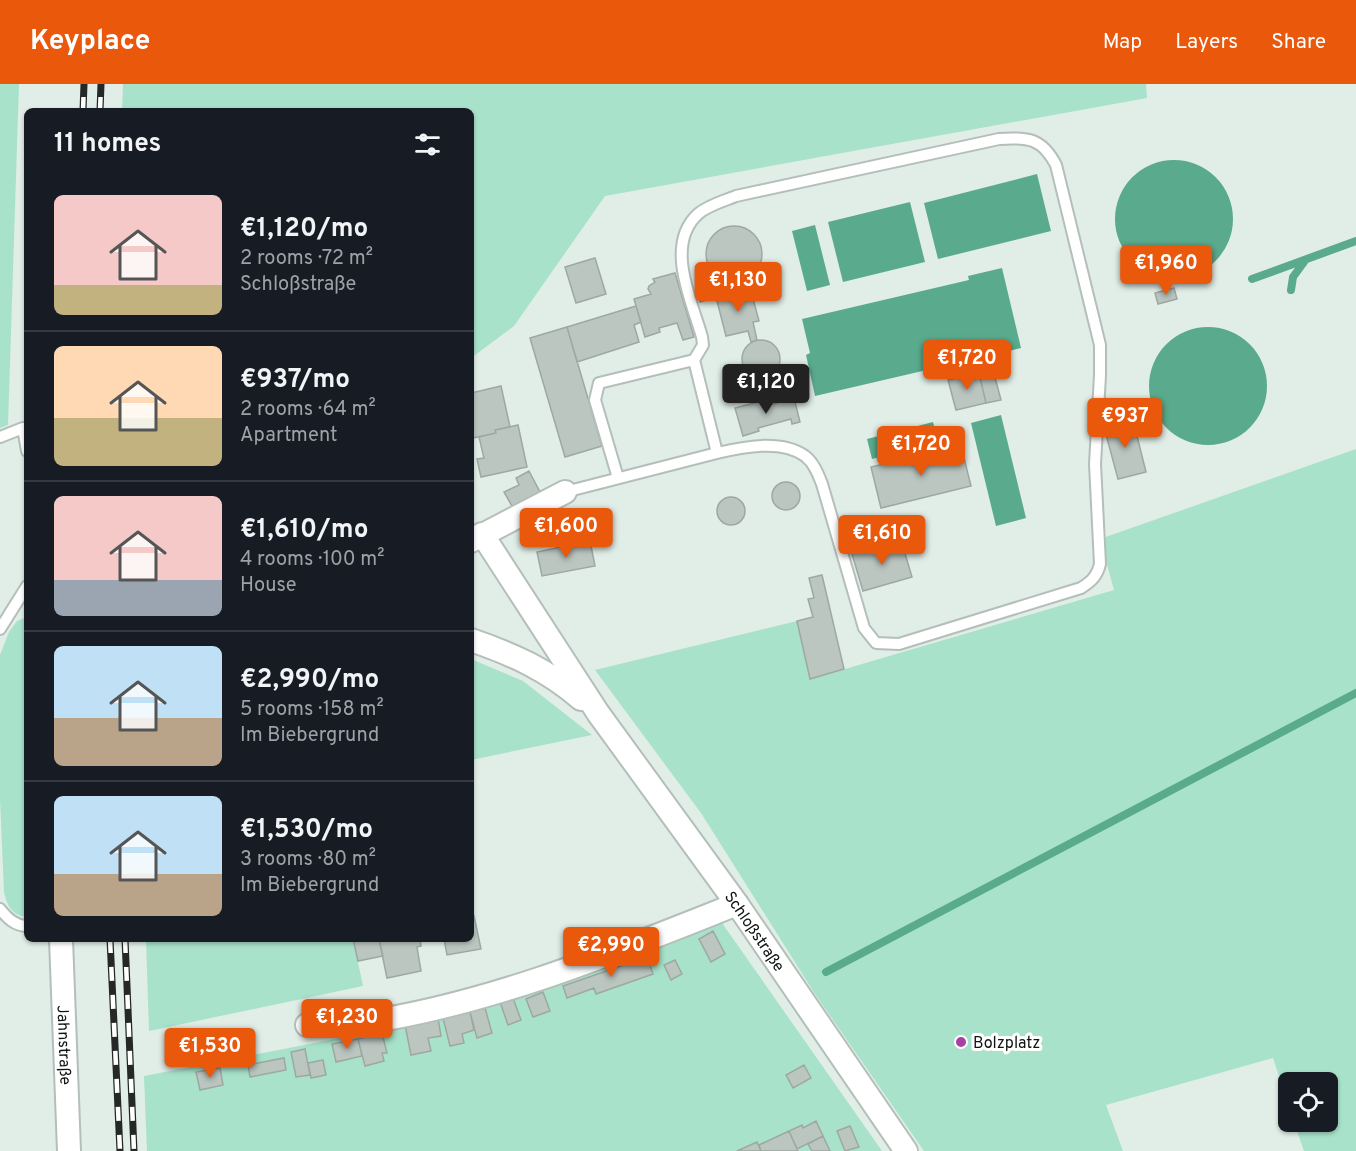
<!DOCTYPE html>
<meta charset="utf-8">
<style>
:root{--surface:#171b24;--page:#242831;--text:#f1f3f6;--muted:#9ea1a6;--line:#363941;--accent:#ea580c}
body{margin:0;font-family:Overpass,sans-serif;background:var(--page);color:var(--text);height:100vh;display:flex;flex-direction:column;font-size:22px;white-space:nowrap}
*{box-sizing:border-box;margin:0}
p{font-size:20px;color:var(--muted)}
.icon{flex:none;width:33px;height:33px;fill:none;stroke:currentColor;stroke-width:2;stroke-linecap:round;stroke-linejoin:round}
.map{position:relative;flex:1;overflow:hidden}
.panel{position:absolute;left:24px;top:24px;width:450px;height:834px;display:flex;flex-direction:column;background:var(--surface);border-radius:9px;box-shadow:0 2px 4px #0004}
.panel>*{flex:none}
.buttons{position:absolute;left:1278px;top:988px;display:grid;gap:12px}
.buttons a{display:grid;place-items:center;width:60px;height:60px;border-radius:9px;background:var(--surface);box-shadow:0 2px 4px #0004;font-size:30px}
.price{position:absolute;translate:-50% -51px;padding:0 14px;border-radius:6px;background:var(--accent);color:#fff;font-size:20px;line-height:39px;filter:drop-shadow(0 2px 3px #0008)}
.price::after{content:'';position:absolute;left:50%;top:36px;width:18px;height:14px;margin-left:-9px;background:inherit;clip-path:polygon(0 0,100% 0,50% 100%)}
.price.selected{background:#222;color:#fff}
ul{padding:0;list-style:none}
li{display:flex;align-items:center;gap:18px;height:150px;padding:0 30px}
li+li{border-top:2px solid var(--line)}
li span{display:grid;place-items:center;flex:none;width:168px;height:120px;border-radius:9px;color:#555}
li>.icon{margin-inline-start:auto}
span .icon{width:72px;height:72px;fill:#fffc;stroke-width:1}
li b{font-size:26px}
h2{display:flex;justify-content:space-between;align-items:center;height:72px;padding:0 30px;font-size:26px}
header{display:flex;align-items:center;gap:36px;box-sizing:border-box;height:84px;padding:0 30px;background:var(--accent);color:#fff}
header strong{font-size:28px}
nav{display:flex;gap:33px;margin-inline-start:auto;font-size:21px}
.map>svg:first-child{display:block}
.green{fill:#a8e2ca}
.water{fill:#5aab8d}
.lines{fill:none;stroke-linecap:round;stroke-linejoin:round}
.stream{stroke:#5aab8d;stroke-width:8}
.building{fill:#bbc6c1;stroke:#9da8a3;stroke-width:1.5}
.lane-casing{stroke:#b4bfba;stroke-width:14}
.street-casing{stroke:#b4bfba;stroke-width:26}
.lane{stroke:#fff;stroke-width:10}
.street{stroke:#fff;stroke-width:22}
.rail-casing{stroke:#242927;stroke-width:7}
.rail{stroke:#fff;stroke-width:4.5;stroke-dasharray:14;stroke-linecap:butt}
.poi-dot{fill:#a841a4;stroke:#fff;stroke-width:2}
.labels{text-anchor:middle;stroke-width:6;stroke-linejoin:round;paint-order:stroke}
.street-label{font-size:16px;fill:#0f1311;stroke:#fff}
.poi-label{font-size:16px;fill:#0f1311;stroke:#fff;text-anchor:start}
</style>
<header>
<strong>Keyplace</strong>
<nav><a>Map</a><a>Layers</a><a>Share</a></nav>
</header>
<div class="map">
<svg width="1356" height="1067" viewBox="0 0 1356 1067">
<rect width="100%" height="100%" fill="#e1ede7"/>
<path class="green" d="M 0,0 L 19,0 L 8,341 L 0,344 Z
M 123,0 L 1146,0 L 1147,14 L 605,112 L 514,242 L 471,274 L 471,27 L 122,27 Z
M 1356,365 L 1356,1067 L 1304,1067 L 1294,1038 L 1328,1038 L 1328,999 L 1288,999 L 1288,1020 L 1273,974 L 1106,1021 L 1123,1067 L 924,1067 L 815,910 L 701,729 L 595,586 L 797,537 L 811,595 L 1114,506 L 1100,455 Z
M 27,533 L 27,579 L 25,584 L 27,585 L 27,833 C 12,831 7,822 4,808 L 0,715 L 0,571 L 9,548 L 17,537 Z
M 471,575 L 523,597 L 592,651 L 471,676 Z
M 722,839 L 882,1067 L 147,1067 L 144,992 L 443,934 L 485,924 Z
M 146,855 L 353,855 L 363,902 L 149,947 Z"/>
<path class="water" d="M1115 135a59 59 0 1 1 118 0a59 59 0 1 1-118 0Z
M 1037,90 L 1051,147 L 938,175 L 924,119 Z
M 910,118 L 925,178 L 843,198 L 828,138 Z
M 815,141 L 830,201 L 807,207 L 792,147 Z
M 1002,184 L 1021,264 L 815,312 L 806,271 L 810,269 L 802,235 L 969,196 L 968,192 Z
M1149 302a59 59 0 1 1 118 0a59 59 0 1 1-118 0Z
M 1001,331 L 1026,434 L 996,442 L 971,339 Z
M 933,338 L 938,358 L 872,375 L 867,355 Z"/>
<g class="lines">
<path class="stream" d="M 1252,195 L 1356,157
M 1291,206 L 1293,193 L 1304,178
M 826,888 L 1356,609"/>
</g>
<path class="building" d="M706 170a28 28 0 1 1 56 0a28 28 0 1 1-56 0Z
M 595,174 L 606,210 L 576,219 L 565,183 Z
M 675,189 L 694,253 L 683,256 L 677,239 L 659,244 L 660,248 L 645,253 L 634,215 L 651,210 L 648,205 L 649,202 L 655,198 L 653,195 Z
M 712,198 L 716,213 L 700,218 L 696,202 Z
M 735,198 L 741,198 L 745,213 L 752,211 L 759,237 L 753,238 L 757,256 L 751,258 L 748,247 L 726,252 L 716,213 L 737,208 Z
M 1174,204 L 1177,215 L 1158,220 L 1155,209 Z
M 636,222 L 641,238 L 634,241 L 639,258 L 577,278 L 567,243 Z
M 567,243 L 602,362 L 565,373 L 530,254 Z
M742 275a19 19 0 1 1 38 0a19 19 0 1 1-38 0Z
M 993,286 L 1001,316 L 986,319 L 979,289 Z
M 979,289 L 986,319 L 956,326 L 948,296 Z
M 501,302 L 510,343 L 495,346 L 496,349 L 473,354 L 471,309 Z
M 794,314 L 800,338 L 792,340 L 791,335 L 758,344 L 759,347 L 743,352 L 735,324 L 762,317 L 763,323 Z
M 1133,336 L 1146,388 L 1118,395 L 1104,343 Z
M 518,341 L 527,383 L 481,393 L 477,375 L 484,374 L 479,353 L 496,349 L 495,346 Z
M 961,362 L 971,402 L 881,424 L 871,383 Z
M 529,387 L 540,408 L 512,422 L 504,408 L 519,401 L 516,394 Z
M772 412a14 14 0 1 1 28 0a14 14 0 1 1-28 0Z
M717 427a14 14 0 1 1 28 0a14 14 0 1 1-28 0Z
M 901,456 L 912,493 L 863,507 L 852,470 Z
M 590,457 L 595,482 L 542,492 L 537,468 Z
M 822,491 L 844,585 L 810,595 L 797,537 L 813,533 L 808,515 L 814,514 L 809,494 Z
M 474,832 L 481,865 L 447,871 L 444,855 L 471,855 L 471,833 Z
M 713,847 L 725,870 L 711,878 L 699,855 Z
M 353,855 L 379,855 L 383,872 L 358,877 Z
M 379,855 L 420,855 L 421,862 L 417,863 L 421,887 L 387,894 Z
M 647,873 L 653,890 L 596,910 L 594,904 L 567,914 L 563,902 Z
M 675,876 L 682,890 L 671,896 L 664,881 Z
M 543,908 L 550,927 L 533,933 L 526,915 Z
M 513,914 L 521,936 L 508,941 L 500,918 Z
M 485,924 L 492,949 L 477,954 L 470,928 Z
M 470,928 L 474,946 L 462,950 L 464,959 L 450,962 L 443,934 Z
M 438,934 L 441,952 L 428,954 L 431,967 L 411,971 L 405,941 Z
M 382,949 L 387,969 L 382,969 L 384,977 L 365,982 L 358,955 Z
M 358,955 L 362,972 L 336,978 L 332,960 Z
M 305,965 L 310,991 L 296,993 L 291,968 Z
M 284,974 L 286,986 L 250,993 L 248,981 Z
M 323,976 L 326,991 L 311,994 L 308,979 Z
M 804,981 L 811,994 L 793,1004 L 786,991 Z
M 220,984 L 223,1001 L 200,1006 L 196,988 Z
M 816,1037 L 823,1052 L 797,1065 L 789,1047 L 802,1041 L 803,1044 Z
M 850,1042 L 859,1063 L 845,1067 L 837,1047 Z
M 789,1047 L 798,1067 L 761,1067 L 759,1061 Z
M 823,1052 L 830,1067 L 812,1067 L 808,1060 Z
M 757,1058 L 761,1067 L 737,1067 Z"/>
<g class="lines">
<g class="lane-casing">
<path id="lane" d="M 0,353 L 23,344 L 27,367
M 618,394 L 595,316 L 599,299 L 694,276
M 565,408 L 717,369 C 743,363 781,355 805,372 C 814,379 818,390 822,400 L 864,544 L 876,559 L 899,560 L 1081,504 C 1092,497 1097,492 1100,480 L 1095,380 L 1100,291 L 1100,261 L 1056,81 C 1042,54 1028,53 999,55 L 736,112 C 724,117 708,121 698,130 C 664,161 692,217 702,253 L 703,261 L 694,276 L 717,369
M 0,545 L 27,502
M 0,825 C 7,834 15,842 27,842"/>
</g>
<g class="street-casing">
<g id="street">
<path id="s1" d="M 482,450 L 598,629 L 737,820 L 906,1067"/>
<path d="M 471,457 L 565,408"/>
<path d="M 471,556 C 512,570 548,586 581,615"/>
<path id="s2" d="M 61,855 L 69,1067"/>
<path d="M 307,941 C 325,941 344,942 362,939 C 491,920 616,868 737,820"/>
</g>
</g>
<use href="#lane" class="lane"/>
<use href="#street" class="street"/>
<g class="rail-casing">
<path id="rail" d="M 83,27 L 84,0
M 100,27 L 101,0
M 110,855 L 120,1067
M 125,855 L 134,1067"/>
</g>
<use href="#rail" class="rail"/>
</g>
<circle class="poi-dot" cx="961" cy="958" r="6"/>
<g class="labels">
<g class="street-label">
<text dy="6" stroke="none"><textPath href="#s1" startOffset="482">Schloßstraße</textPath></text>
<text dy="6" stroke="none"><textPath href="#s2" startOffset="106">Jahnstraße</textPath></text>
</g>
<g class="poi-label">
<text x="973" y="964">Bolzplatz</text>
</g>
</g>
</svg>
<div class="buttons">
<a><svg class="icon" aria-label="locate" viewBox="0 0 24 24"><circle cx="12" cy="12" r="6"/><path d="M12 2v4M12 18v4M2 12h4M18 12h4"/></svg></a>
</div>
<b class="price" style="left:1166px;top:212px">€1,960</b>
<b class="price" style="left:738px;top:229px">€1,130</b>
<b class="price" style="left:967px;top:307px">€1,720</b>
<b class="price selected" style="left:766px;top:331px">€1,120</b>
<b class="price" style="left:1125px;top:365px">€937</b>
<b class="price" style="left:921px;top:393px">€1,720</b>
<b class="price" style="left:566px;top:475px">€1,600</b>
<b class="price" style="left:882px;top:482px">€1,610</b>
<b class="price" style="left:611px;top:894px">€2,990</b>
<b class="price" style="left:347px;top:966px">€1,230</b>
<b class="price" style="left:210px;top:995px">€1,530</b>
<section class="panel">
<h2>11 homes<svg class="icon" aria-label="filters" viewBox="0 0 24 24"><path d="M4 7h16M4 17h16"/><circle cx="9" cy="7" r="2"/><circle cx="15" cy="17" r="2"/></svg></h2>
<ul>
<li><span style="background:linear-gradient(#f6c9c9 75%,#c2b280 0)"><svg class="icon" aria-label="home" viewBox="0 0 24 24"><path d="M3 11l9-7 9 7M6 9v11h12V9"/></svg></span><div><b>€1,120/mo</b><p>2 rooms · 72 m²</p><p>Schloßstraße</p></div></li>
<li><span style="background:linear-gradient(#ffd9b3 60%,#c2b280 0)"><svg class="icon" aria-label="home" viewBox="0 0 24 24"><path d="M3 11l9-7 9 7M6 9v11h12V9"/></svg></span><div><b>€937/mo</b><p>2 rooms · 64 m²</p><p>Apartment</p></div></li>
<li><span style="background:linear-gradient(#f6c9c9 70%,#9aa5b1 0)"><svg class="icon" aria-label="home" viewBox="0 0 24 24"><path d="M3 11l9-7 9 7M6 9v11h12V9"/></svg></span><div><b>€1,610/mo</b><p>4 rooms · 100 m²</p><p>House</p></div></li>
<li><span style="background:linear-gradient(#bfe0f5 60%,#b9a48a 0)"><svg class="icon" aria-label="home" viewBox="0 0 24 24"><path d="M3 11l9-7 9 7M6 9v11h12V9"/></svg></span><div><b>€2,990/mo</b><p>5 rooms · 158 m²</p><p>Im Biebergrund</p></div></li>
<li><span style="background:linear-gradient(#bfe0f5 65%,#b9a48a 0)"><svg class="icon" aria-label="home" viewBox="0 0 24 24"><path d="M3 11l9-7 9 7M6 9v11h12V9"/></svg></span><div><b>€1,530/mo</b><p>3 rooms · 80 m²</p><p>Im Biebergrund</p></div></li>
</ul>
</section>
</div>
